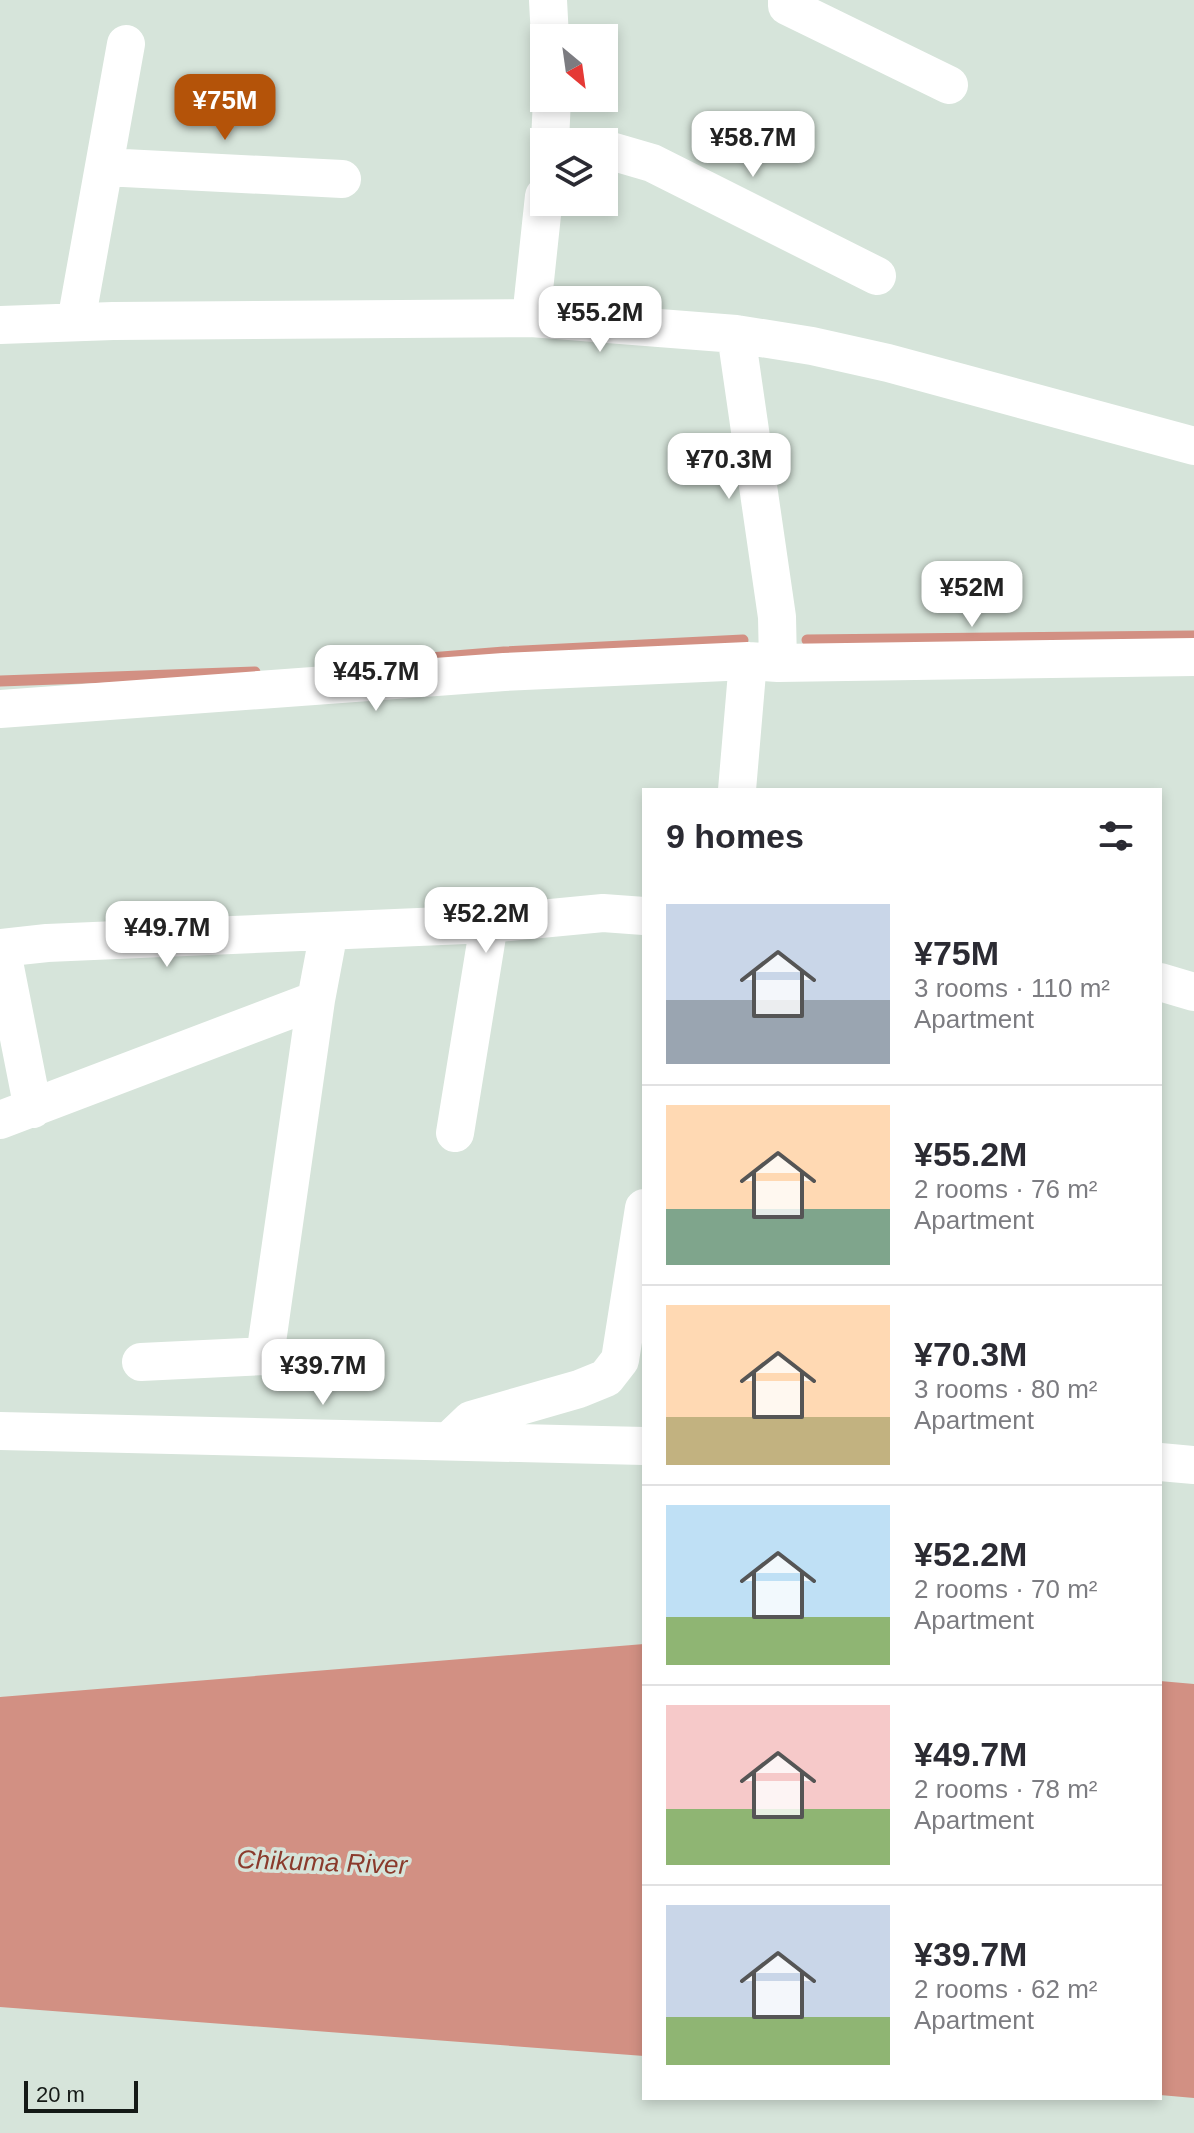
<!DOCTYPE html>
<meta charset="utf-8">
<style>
:root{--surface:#fff;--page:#f7f7f7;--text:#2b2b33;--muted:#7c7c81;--line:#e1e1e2;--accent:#b45309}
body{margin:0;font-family:Arial,sans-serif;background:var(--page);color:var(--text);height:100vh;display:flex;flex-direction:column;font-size:30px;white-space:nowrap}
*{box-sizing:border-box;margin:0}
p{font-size:26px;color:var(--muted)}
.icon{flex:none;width:44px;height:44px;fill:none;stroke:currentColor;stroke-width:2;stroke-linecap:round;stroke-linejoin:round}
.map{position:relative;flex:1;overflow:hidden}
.panel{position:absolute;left:642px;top:788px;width:520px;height:1312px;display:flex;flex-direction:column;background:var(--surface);border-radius:0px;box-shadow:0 4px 12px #0003}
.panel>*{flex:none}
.needle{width:52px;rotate:151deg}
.fabs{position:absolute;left:530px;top:24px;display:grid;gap:16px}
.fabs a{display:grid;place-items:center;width:88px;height:88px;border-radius:0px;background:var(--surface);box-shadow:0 4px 12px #0003;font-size:40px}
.scale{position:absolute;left:24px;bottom:20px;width:114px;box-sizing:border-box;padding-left:8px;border:4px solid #151a17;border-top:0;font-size:22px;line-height:28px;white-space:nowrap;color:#151a17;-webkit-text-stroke:6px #d6e4da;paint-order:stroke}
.price{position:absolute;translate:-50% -68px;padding:0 18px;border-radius:16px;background:#fff;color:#222;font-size:26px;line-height:52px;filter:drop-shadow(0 2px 4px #0008)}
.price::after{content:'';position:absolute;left:50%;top:48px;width:24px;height:18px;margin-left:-12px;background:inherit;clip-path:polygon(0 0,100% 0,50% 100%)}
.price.current{background:var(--accent);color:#fff}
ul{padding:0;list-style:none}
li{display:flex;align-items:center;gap:24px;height:200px;padding:0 24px}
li+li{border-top:2px solid var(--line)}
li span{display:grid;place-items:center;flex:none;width:224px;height:160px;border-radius:0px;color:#555}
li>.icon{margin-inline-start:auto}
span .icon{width:96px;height:96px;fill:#fffc;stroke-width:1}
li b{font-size:34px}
h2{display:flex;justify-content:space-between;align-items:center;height:96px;padding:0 24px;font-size:34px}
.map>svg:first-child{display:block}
.water{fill:#d29083}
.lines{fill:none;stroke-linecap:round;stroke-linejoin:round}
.stream{stroke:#d29083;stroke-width:11}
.minor{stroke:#fff;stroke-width:38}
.labels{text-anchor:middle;stroke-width:7;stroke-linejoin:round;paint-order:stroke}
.water-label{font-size:26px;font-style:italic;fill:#8a3a2c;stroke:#d6e4da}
</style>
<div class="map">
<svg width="1194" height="2133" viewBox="0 0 1194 2133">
<rect width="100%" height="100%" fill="#d6e4da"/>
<path class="water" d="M 644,1644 L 644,2056 L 0,2007 L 0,1697 Z
M 1160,1681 L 1194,1684 L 1194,2098 L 1160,2095 Z"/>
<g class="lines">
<path class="stream" d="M 807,640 L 1194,636
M 380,662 L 504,652 L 743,640
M 0,681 L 255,672"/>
<path class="minor" d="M 548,0 L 550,38
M 787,0 L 787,6 L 949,85
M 550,142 L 552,98
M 604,149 L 652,163 L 877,276
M 104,167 L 342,179
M 531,318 L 544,196
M 76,322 L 126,44
M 0,325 L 113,321 L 531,318 L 736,334 L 812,346 L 888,363 L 1194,446
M 736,334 L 777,617 L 778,663
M 0,709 L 504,672 L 748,661 L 778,663 L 1194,657
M 737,790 L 748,661
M 0,948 L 47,943 L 489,924 L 603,913 L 644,916
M 0,957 L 4,962 L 33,1109
M 1160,982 L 1194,992
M 0,1120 L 316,1000
M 455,1133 L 489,924
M 141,1362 L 265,1356 L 316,1000 L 329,931
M 0,1431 L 644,1446
M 450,1440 L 471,1420 L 579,1389 L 606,1378 L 620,1360 L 644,1208
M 1160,1462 L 1194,1465"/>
</g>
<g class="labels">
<g class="water-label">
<text transform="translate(322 1862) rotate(2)" y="9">Chikuma River</text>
</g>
</g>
</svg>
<div class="fabs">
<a><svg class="needle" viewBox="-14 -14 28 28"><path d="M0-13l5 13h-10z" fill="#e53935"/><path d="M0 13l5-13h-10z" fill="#7c7c81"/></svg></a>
<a><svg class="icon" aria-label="layers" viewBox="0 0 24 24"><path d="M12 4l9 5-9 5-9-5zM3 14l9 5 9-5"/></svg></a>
</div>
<div class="scale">20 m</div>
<b class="price current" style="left:225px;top:142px">¥75M</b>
<b class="price" style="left:753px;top:179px">¥58.7M</b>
<b class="price" style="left:600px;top:354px">¥55.2M</b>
<b class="price" style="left:729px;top:501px">¥70.3M</b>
<b class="price" style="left:972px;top:629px">¥52M</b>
<b class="price" style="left:376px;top:713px">¥45.7M</b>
<b class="price" style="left:486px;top:955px">¥52.2M</b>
<b class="price" style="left:167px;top:969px">¥49.7M</b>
<b class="price" style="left:323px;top:1407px">¥39.7M</b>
<section class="panel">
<h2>9 homes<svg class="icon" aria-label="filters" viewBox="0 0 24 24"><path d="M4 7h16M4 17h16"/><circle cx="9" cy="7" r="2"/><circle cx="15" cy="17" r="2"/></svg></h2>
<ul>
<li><span style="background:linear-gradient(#c9d6e8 60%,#9aa5b1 0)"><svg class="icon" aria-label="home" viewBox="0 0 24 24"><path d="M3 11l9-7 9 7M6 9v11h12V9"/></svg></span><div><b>¥75M</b><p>3 rooms · 110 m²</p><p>Apartment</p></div></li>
<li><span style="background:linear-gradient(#ffd9b3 65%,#7fa58c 0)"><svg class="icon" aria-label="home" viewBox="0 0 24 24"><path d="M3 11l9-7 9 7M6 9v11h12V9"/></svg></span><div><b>¥55.2M</b><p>2 rooms · 76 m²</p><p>Apartment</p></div></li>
<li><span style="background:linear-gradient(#ffd9b3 70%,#c2b280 0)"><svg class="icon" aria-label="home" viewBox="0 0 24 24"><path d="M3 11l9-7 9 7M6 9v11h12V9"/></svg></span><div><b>¥70.3M</b><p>3 rooms · 80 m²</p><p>Apartment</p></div></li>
<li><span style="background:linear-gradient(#bfe0f5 70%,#8fb573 0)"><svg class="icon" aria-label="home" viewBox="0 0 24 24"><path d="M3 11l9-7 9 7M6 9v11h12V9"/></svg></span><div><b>¥52.2M</b><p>2 rooms · 70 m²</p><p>Apartment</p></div></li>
<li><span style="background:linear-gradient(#f6c9c9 65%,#8fb573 0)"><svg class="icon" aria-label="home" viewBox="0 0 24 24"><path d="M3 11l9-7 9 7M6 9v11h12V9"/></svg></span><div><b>¥49.7M</b><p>2 rooms · 78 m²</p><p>Apartment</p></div></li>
<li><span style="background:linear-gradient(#c9d6e8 70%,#8fb573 0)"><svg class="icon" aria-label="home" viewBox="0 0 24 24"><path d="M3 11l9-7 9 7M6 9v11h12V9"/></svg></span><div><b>¥39.7M</b><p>2 rooms · 62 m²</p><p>Apartment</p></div></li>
</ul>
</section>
</div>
